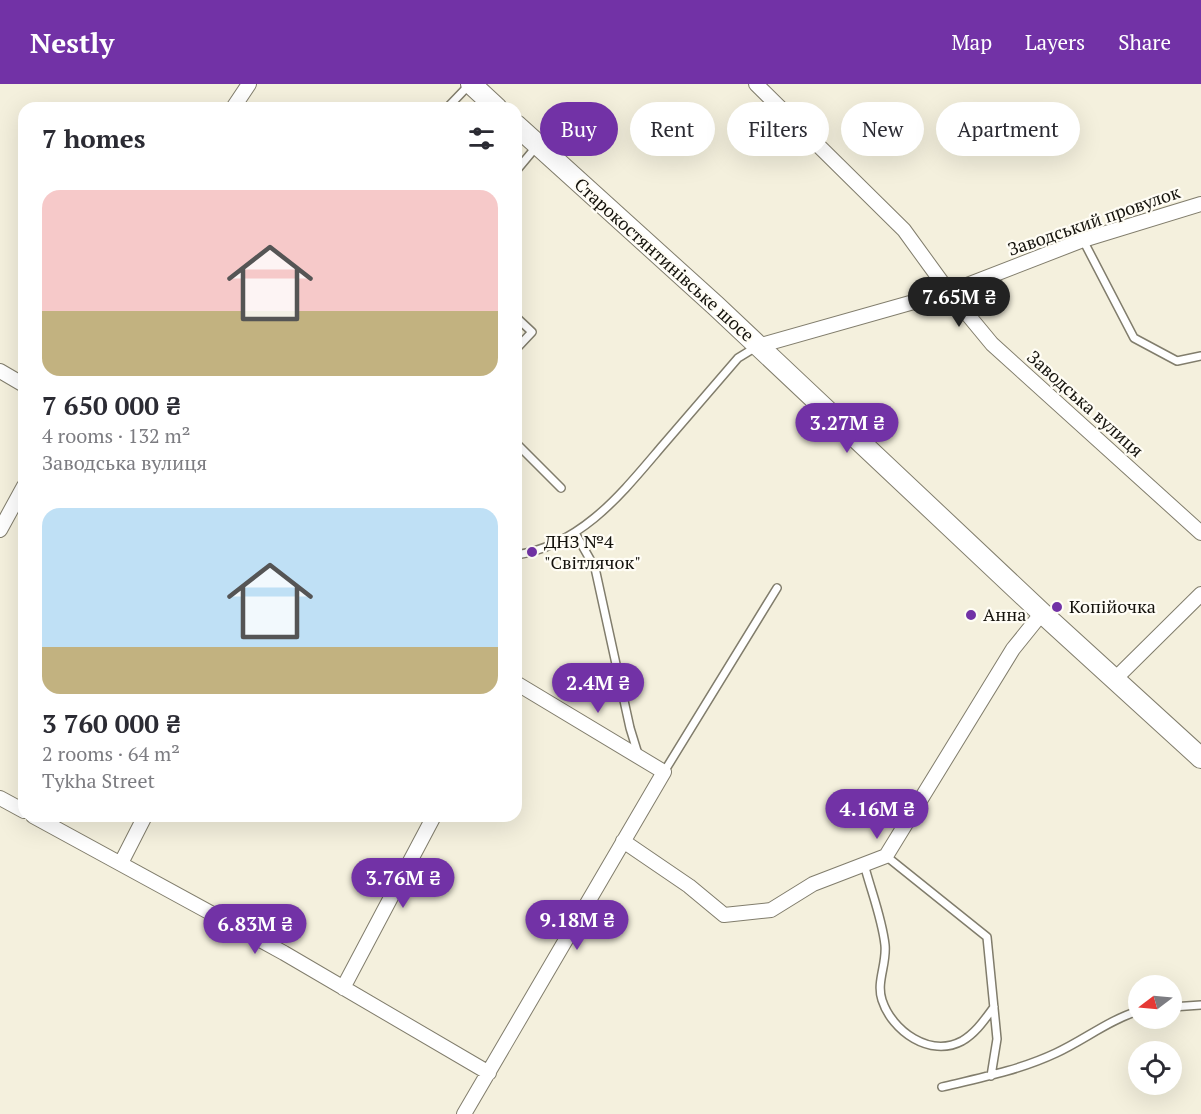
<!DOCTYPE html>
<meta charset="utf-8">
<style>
:root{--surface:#fff;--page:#f2f2f3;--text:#2b2b33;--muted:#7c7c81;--accent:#7232a6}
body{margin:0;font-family:"PT Serif",serif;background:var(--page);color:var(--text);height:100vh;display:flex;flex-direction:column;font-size:22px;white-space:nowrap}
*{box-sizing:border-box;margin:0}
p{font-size:20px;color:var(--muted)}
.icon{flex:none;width:33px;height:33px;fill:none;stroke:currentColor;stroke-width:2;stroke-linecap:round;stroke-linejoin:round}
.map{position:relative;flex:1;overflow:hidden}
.panel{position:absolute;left:18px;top:18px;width:504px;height:720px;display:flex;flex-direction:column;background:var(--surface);border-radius:18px;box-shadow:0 6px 24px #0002}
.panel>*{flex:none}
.banner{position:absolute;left:540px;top:18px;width:570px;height:54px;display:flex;gap:12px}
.needle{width:39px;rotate:254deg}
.buttons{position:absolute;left:1128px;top:891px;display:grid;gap:12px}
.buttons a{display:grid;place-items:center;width:54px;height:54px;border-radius:50%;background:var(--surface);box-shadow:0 6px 24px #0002;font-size:30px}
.price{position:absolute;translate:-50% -51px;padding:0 14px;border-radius:21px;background:var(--accent);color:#fff;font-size:20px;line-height:39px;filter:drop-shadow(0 2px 3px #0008)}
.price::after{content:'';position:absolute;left:50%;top:36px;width:18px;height:14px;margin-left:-9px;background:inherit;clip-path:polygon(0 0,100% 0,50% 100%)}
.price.selected{background:#222;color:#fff}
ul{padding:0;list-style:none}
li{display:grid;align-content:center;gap:12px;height:318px;padding:0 24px}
li span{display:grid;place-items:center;height:186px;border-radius:18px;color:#555}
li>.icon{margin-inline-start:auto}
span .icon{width:108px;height:108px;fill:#fffc;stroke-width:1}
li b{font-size:26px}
h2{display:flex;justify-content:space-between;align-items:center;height:72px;padding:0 24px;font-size:26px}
.pill{padding:0 21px;border-radius:27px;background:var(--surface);box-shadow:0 6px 24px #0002;font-size:21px;line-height:54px}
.pill.selected{background:var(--accent);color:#fff}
header{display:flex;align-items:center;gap:36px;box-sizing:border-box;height:84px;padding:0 30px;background:var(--accent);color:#fff}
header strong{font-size:28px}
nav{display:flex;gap:33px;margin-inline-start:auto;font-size:21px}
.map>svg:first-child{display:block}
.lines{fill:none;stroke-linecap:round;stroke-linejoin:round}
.lane-casing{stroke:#817d6c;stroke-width:10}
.street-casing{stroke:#817d6c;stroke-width:16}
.secondary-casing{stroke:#817d6c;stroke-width:22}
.lane{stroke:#fff;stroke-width:7}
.street{stroke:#fff;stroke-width:14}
.secondary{stroke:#fff;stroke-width:20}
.poi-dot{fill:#7232a6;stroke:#fffdf5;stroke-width:2}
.labels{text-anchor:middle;stroke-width:4.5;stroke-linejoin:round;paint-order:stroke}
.street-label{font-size:18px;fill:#15130d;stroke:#fffdf5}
.poi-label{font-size:18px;fill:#15130d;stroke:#fffdf5;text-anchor:start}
</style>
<header>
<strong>Nestly</strong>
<nav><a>Map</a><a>Layers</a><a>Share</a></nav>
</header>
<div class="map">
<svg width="1201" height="1030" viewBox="0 0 1201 1030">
<rect width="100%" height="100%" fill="#f4f0dd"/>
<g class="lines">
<g class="lane-casing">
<path id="lane" d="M 447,24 L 470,0
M 516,87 L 536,63
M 1083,156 L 1134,254 L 1177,277 L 1201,272
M 516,233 L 532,248 L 516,265
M 516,359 L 561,404
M 575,449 L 595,484 L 630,644 L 638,670
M 516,471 C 582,461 622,409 663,361 C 688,332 713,303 738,274 L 756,263
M 664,688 L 777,504
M 886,772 L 987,853 L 997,955 L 991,992
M 864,780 C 871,807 882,834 885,861 C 887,880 876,898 882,916 C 892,947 930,974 962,957 C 976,949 985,935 994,923
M 1172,923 L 1201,921
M 942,1003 C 980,994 1020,986 1056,969 C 1084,956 1109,936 1138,927"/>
</g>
<g class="street-casing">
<path id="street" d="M 756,0 L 904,146 L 949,208 L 992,260 L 1201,449
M 233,24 L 249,0
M 758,262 L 949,208 L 1083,156 L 1201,120
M 0,287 L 24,301
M 0,446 L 24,402
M 1115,595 L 1201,510
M 0,714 L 24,727
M 33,732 L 284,869 L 489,989
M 623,757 L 689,802 L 724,831 L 771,826 L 813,800 L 886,772 L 1013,565 L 1042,529
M 121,779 L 145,732
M 343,904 L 434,732
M 464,1030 L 664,688 L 516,599"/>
</g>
<g class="secondary-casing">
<path id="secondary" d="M 471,0 L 497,24
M 516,41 L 716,222 L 1042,529 L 1201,674"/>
</g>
<use href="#lane" class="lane"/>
<use href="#street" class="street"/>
<use href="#secondary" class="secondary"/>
</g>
<g class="poi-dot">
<circle cx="532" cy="468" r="6"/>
<circle cx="1057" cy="523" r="6"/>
<circle cx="971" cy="531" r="6"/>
</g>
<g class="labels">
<g class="street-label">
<text transform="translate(1094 137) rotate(-19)" y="6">Заводський провулок</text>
<text transform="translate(664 176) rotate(42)" y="6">Старокостянтинівське шосе</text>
<text transform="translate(1085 320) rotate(42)" y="6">Заводська вулиця</text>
</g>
<g class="poi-label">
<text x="544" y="464">ДНЗ №4<tspan x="544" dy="21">"Світлячок"</tspan></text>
<text x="1069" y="529">Копійочка</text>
<text x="983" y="537">Анна</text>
</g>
</g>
</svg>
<div class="buttons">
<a><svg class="needle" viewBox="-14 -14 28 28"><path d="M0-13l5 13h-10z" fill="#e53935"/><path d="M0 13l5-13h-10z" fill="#7c7c81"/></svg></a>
<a><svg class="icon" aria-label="locate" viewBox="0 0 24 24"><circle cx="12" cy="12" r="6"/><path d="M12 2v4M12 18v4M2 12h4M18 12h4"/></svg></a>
</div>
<b class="price selected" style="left:959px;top:244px">7.65M ₴</b>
<b class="price" style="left:847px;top:370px">3.27M ₴</b>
<b class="price" style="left:598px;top:630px">2.4M ₴</b>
<b class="price" style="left:877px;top:756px">4.16M ₴</b>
<b class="price" style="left:403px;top:825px">3.76M ₴</b>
<b class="price" style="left:577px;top:867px">9.18M ₴</b>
<b class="price" style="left:255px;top:871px">6.83M ₴</b>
<div class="banner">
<a class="pill selected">Buy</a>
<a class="pill">Rent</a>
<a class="pill">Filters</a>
<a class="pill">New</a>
<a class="pill">Apartment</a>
</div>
<section class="panel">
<h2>7 homes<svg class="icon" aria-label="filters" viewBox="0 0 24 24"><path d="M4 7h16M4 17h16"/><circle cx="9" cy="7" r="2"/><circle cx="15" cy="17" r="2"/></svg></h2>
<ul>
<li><span style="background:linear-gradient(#f6c9c9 65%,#c2b280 0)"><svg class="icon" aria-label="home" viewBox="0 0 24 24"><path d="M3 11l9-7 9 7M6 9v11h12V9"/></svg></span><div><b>7 650 000 ₴</b><p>4 rooms · 132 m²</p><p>Заводська вулиця</p></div></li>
<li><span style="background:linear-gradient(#bfe0f5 75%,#c2b280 0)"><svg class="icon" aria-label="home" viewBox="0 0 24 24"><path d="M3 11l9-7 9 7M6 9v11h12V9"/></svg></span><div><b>3 760 000 ₴</b><p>2 rooms · 64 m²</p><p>Tykha Street</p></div></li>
</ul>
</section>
</div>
